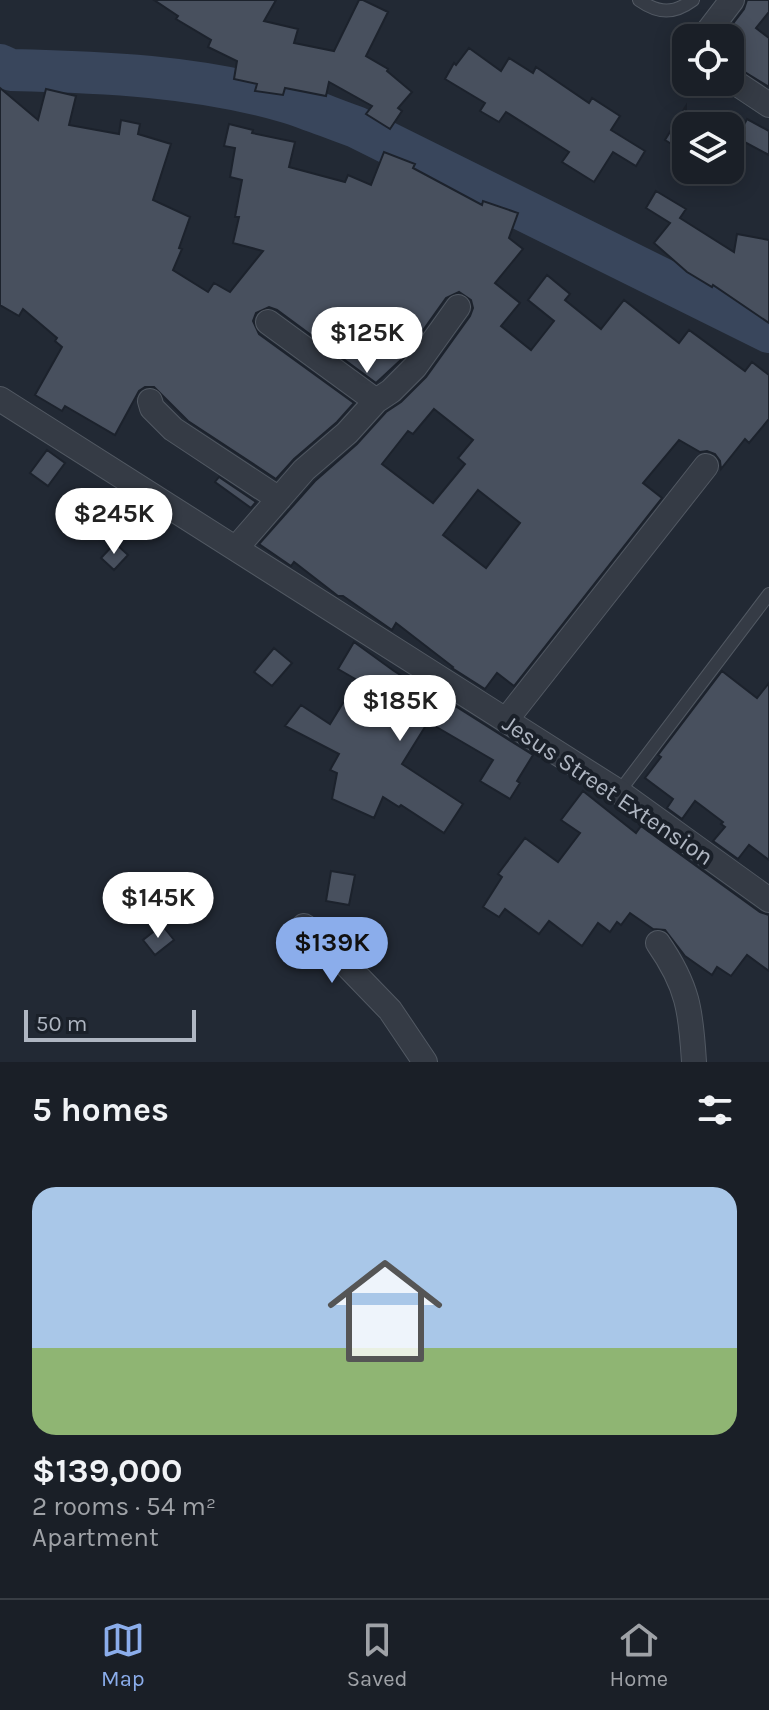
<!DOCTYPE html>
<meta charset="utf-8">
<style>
:root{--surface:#1a1f27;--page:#272c33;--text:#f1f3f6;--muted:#9fa2a7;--line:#383d44;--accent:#8badeb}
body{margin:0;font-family:Karla,sans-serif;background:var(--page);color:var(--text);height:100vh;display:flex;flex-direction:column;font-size:30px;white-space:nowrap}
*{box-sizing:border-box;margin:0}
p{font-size:26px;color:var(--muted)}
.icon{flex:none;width:44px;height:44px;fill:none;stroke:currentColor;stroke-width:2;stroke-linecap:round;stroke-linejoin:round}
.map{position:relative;height:1062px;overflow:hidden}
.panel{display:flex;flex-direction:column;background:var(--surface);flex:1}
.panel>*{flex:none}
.controls{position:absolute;left:672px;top:24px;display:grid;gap:16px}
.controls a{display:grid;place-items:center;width:72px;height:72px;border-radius:16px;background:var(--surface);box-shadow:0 4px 20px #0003,0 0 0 2px var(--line);font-size:40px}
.scale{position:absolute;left:24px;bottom:20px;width:172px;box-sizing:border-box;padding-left:8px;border:4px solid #afb6c2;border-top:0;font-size:22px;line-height:28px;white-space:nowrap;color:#afb6c2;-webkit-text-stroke:6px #1a2029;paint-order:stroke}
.price{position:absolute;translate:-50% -68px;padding:0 18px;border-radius:28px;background:#fff;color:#222;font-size:26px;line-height:52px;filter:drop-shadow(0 2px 4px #0008)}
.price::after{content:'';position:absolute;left:50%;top:48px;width:24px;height:18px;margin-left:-12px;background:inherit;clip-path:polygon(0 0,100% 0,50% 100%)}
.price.on{background:var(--accent);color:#111}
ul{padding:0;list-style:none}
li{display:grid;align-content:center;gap:16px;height:424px;padding:0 32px}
li span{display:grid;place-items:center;height:248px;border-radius:24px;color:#555}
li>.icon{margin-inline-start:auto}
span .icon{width:144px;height:144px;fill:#fffc;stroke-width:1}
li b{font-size:34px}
h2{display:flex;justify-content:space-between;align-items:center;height:96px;padding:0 32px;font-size:34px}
.dock{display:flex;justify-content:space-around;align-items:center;height:112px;border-top:2px solid var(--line);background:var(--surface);font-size:22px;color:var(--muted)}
.dock a{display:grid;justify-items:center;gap:4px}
.dock .on{color:var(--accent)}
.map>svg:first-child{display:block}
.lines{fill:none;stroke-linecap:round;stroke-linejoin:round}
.river{stroke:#39465c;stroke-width:42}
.building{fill:#48505e;stroke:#1c222c;stroke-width:2;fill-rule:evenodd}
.service-casing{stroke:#525963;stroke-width:14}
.minor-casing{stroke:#525963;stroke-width:26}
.service{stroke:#353b45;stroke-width:12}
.minor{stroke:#353b45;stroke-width:24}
.labels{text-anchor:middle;stroke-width:8;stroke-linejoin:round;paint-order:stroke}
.street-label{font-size:24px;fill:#afb6c2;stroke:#1a2029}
</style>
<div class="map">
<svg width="769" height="1062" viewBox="0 0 769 1062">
<rect width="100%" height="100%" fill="#222934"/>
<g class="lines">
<path class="river" d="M 0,65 L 11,70 C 103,72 198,76 287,102 C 310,109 333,119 356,127 L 769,332"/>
</g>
<path class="building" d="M 154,0 L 276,0 L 264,21 L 298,29 L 294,43 L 334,51 L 359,0 L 363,0 L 388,12 L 366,56 L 388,69 L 387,71 L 412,92 L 398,108 L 402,111 L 390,129 L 366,114 L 372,106 L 329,82 L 326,96 L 285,88 L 283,95 L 255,91 L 257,84 L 234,79 L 237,61 L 208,47 L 211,40 L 176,19 L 178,16 Z
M 747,0 L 769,0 L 769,12 L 756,28 L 769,38 L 769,87 L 730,63 L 730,38 L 722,38 L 744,9 Z
M 469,48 L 501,71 L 509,58 L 533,73 L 536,67 L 589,103 L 592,98 L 620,116 L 611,130 L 645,151 L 636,166 L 613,152 L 594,182 L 562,162 L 569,152 L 506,112 L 499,122 L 480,111 L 485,103 L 445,79 L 454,63 L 456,65 Z
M 0,88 L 38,120 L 46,89 L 76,96 L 69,125 L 119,134 L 121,120 L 140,124 L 138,134 L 171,144 L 153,200 L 190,217 L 179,248 L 182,249 L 173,270 L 208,292 L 214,283 L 230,292 L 263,251 L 233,243 L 239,217 L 235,217 L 242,180 L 230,177 L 235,148 L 224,146 L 229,124 L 253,130 L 252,133 L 295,142 L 289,167 L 345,182 L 348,175 L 371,185 L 384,152 L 415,164 L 413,168 L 482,205 L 483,201 L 518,213 L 509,238 L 523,249 L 495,283 L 520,303 L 501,326 L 531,350 L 554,321 L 528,300 L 547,275 L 570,294 L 565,300 L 601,329 L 624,300 L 679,343 L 689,330 L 745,371 L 752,362 L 769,375 L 769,419 L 749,443 L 745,439 L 721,469 L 720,461 L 715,454 L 707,451 L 700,452 L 679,440 L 643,483 L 662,498 L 514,686 L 497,673 L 485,689 L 452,668 L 453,667 L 396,623 L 392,630 L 343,596 L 338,596 L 294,562 L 291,566 L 259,544 L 315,481 L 357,444 L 386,412 L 401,402 L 426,377 L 470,316 L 473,308 L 471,300 L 459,292 L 446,298 L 404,357 L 376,383 L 277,310 L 269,307 L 256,313 L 253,321 L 259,334 L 354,403 L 337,422 L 294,459 L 276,479 L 188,421 L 154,387 L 145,387 L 139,391 L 115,435 L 65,406 L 62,411 L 35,395 L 62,347 L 55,341 L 57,338 L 23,309 L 19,316 L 0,305 ZM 434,409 L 473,440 L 458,458 L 465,464 L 433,503 L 382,464 L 408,431 L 413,434 ZM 478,490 L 520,523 L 486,568 L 443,535 Z
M 686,106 L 686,153 L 665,140 Z
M 747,119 L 769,131 L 769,155 L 737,138 Z
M 656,191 L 686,209 L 680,218 L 734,252 L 737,234 L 769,240 L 769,323 L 713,285 L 712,287 L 687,272 L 654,243 L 670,223 L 646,208 Z
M 47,450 L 65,463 L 48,486 L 30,473 Z
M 219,477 L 256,502 L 251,508 L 215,482 Z
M 115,543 L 128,555 L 114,570 L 101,558 Z
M 354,642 L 394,671 L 431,694 L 433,692 L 533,755 L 517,781 L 520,783 L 510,799 L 480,781 L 493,760 L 428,722 L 402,764 L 463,804 L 444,833 L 401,805 L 399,807 L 383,797 L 374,818 L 332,799 L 337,773 L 330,770 L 339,754 L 285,726 L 301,705 L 330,724 L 357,680 L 338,669 Z
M 274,648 L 292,663 L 272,686 L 254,672 Z
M 722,671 L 757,698 L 769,683 L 769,860 L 749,845 L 738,859 L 713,841 L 725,827 L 721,824 L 723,822 L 695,801 L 682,819 L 667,808 L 673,799 L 645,778 L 661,757 L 658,755 Z
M 583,791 L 636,833 L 641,826 L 760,912 L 769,915 L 769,971 L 747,955 L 731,976 L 717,967 L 712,975 L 685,956 L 665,930 L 653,929 L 630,913 L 621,925 L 617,922 L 610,932 L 598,923 L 582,946 L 549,921 L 539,934 L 505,909 L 499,917 L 483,907 L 502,877 L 498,874 L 525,838 L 558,862 L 580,833 L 561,820 Z
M 331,871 L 355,875 L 349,905 L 326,901 Z
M 162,925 L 174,940 L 155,955 L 143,940 Z"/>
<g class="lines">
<g class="service-casing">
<path id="service" d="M 639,0 C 659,14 674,14 693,0
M 619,792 L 769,594"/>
</g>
<g class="minor-casing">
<path id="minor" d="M 703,38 L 732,0
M 730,79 L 769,105
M 268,322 L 376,401
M 0,399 L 619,792 L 769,900
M 150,401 L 152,408 L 173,429 L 279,499
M 237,547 L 304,470 L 347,433 L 376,401 L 391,391 L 415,367 L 458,307
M 506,720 L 706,466
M 304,926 L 331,949 L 390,1010 L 425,1062
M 658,943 C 688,986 691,1011 694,1062"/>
</g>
<use href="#service" class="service"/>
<use href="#minor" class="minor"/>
</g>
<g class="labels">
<g class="street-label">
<text transform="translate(608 790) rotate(34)" y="8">Jesus Street Extension</text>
</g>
</g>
</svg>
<div class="controls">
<a><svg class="icon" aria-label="locate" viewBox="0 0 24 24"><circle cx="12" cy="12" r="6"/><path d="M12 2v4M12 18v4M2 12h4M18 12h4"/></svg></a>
<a><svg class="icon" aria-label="layers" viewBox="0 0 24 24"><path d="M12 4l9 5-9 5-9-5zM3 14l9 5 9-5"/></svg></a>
</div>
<div class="scale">50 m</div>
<b class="price" style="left:367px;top:375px">$125K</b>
<b class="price" style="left:114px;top:556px">$245K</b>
<b class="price" style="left:400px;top:743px">$185K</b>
<b class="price" style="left:158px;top:940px">$145K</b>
<b class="price on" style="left:332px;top:985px">$139K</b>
</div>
<section class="panel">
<h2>5 homes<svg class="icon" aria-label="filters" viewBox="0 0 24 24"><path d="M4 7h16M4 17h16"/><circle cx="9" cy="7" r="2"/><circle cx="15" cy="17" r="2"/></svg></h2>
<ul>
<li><span style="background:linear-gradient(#a9c7e8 65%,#8fb573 0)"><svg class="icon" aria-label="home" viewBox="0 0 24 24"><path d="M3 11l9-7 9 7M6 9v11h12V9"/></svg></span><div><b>$139,000</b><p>2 rooms · 54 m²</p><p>Apartment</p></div></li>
</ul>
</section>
<nav class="dock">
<a class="on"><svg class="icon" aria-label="map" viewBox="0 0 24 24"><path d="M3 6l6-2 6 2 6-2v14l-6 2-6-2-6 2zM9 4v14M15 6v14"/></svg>Map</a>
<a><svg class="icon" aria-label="saved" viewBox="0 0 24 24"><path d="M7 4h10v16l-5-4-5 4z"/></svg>Saved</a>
<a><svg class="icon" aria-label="home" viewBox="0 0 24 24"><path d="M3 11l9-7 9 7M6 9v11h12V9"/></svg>Home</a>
</nav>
